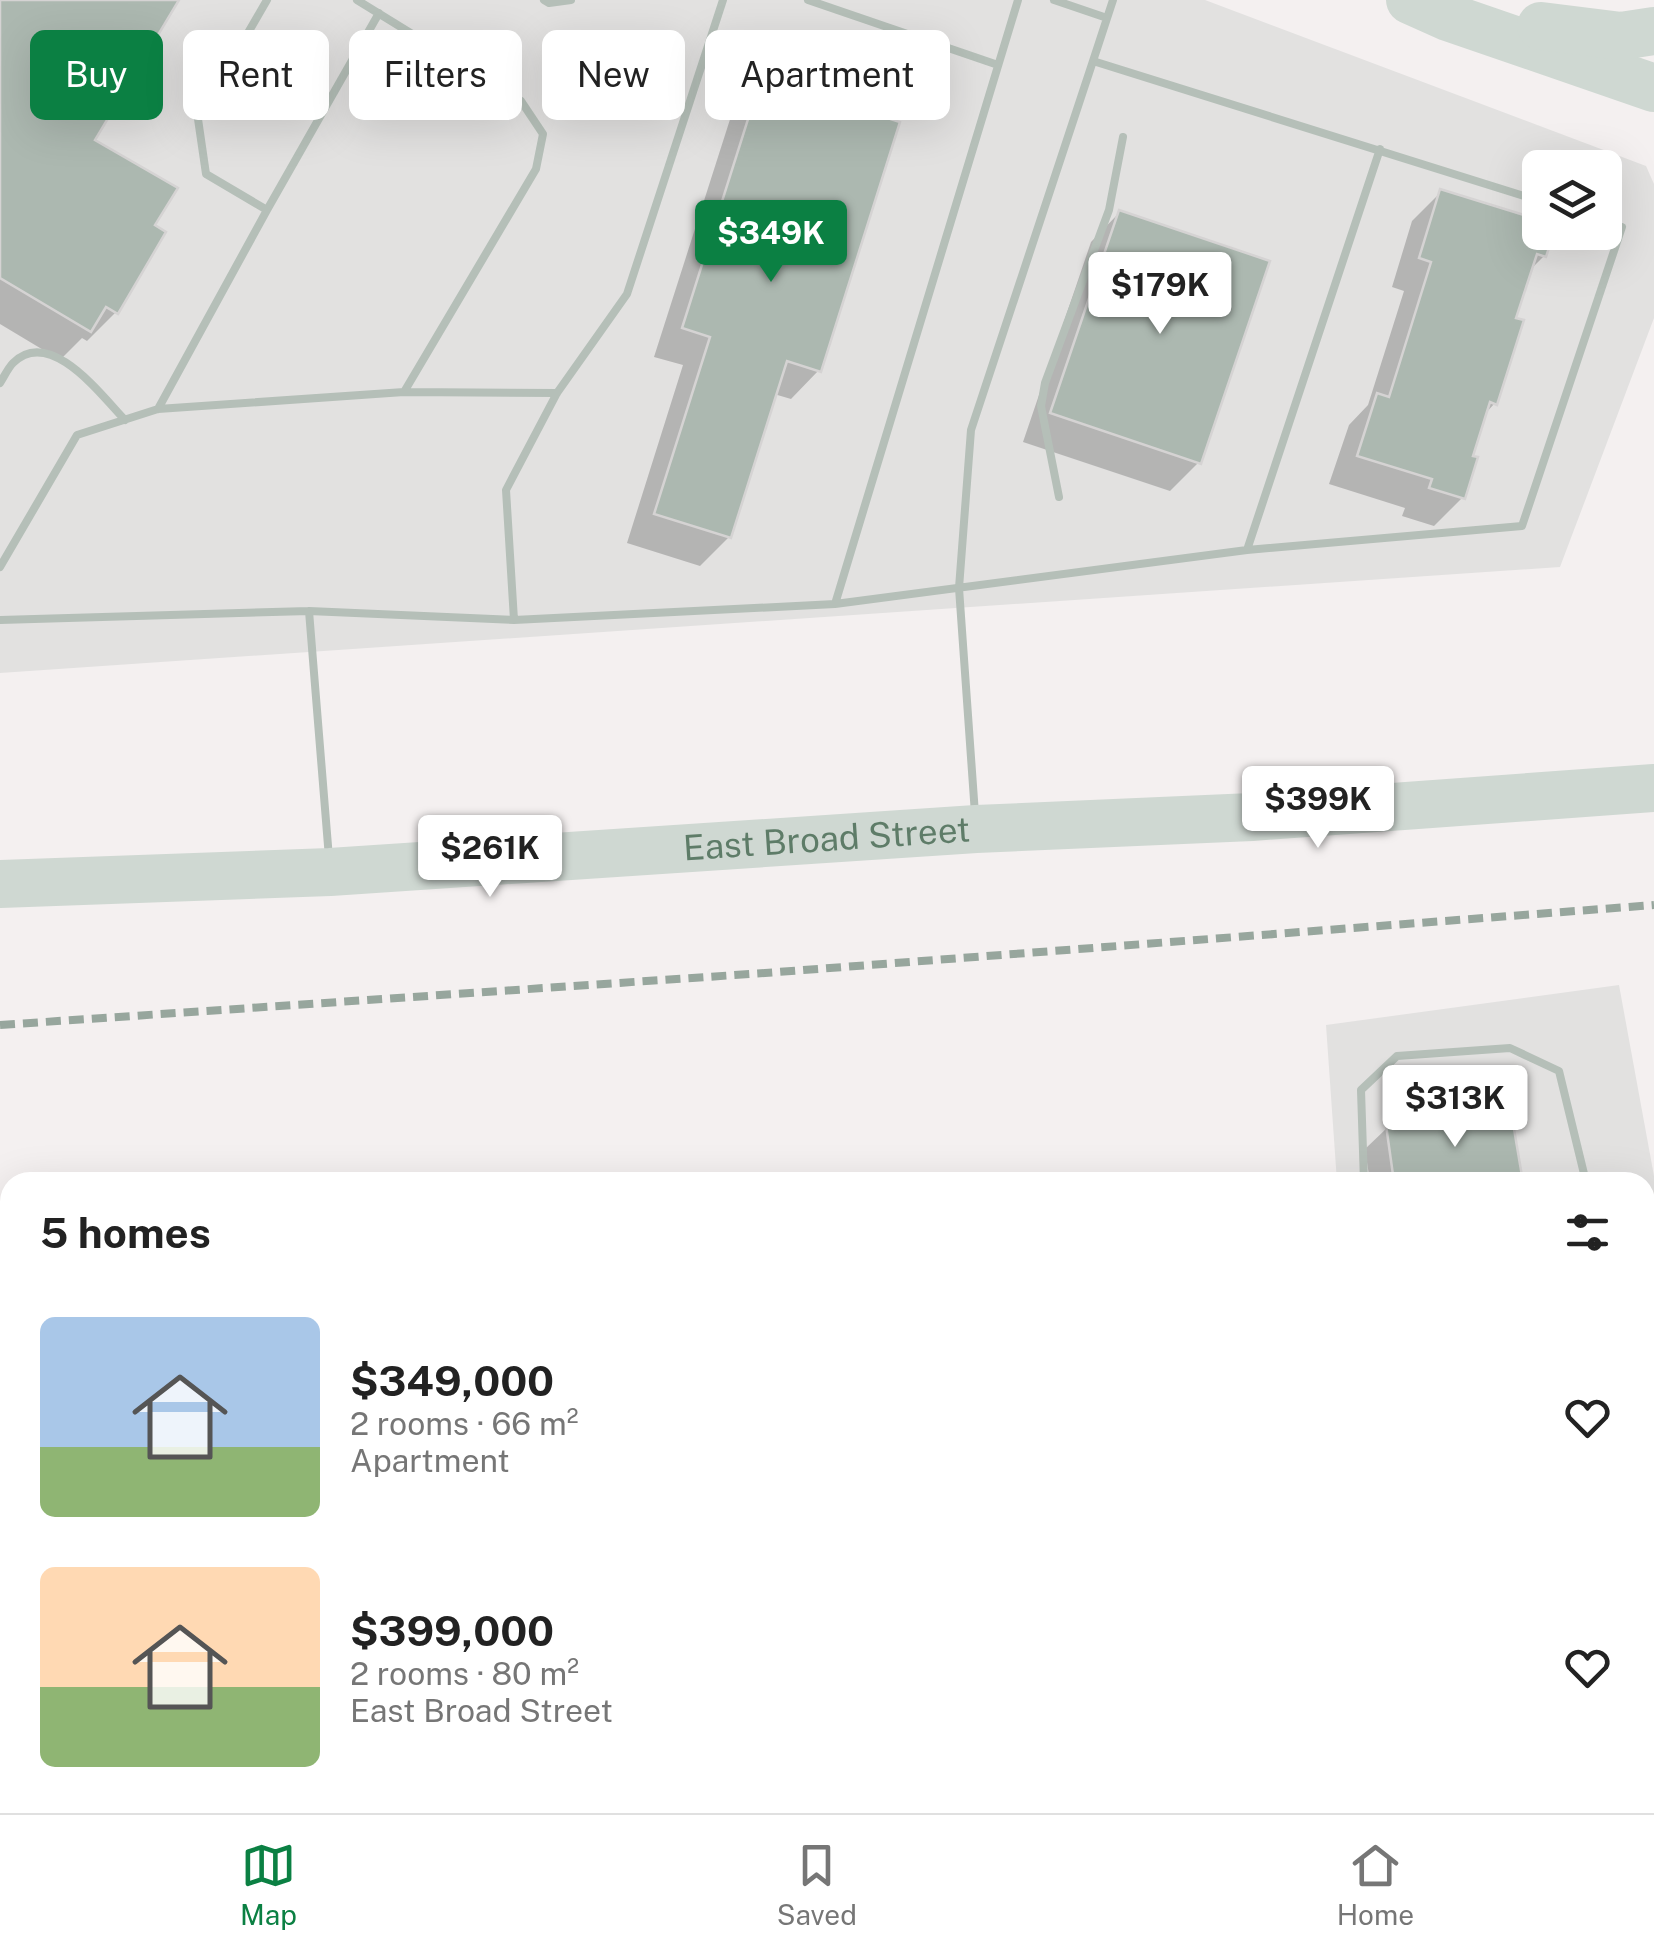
<!DOCTYPE html>
<meta charset="utf-8">
<style>
:root{--surface:#fff;--page:#f6f6f6;--text:#222;--muted:#767676;--line:#e0e0e0;--accent:#0b8043}
body{margin:0;font-family:"Public Sans",sans-serif;background:var(--page);color:var(--text);height:100vh;display:flex;flex-direction:column;font-size:38px;white-space:nowrap}
*{box-sizing:border-box;margin:0}
p{font-size:32px;color:var(--muted)}
.icon{flex:none;width:55px;height:55px;fill:none;stroke:currentColor;stroke-width:2;stroke-linecap:round;stroke-linejoin:round}
.map{position:relative;flex:1;overflow:hidden}
.side{position:absolute;left:0px;top:1172px;width:1655px;height:642px;display:flex;flex-direction:column;background:var(--surface);border-radius:30px 30px 0 0;box-shadow:0 10px 40px #0002}
.side>*{flex:none}
.top-card{position:absolute;left:30px;top:30px;width:1000px;height:90px;display:flex;gap:20px}
.tools{position:absolute;left:1522px;top:150px;display:grid;gap:20px}
.tools a{display:grid;place-items:center;width:100px;height:100px;border-radius:15px;background:var(--surface);box-shadow:0 10px 40px #0002;font-size:50px}
.price{position:absolute;translate:-50% -85px;padding:0 22px;border-radius:10px;background:#fff;color:#222;font-size:32px;line-height:65px;filter:drop-shadow(0 2px 5px #0008)}
.price::after{content:'';position:absolute;left:50%;top:60px;width:30px;height:22px;margin-left:-15px;background:inherit;clip-path:polygon(0 0,100% 0,50% 100%)}
.price.on{background:var(--accent);color:#fff}
ul{padding:0;list-style:none}
li{display:flex;align-items:center;gap:30px;height:250px;padding:0 40px}
li span{display:grid;place-items:center;flex:none;width:280px;height:200px;border-radius:15px;color:#555}
li>.icon{margin-inline-start:auto}
span .icon{width:120px;height:120px;fill:#fffc;stroke-width:1}
li b{font-size:42px}
h2{display:flex;justify-content:space-between;align-items:center;height:120px;padding:0 40px;font-size:42px}
.pill{padding:0 35px;border-radius:15px;background:var(--surface);box-shadow:0 10px 40px #0002;font-size:35px;line-height:90px}
.pill.on{background:var(--accent);color:#fff}
.tabs{display:flex;justify-content:space-around;align-items:center;height:140px;border-top:2px solid var(--line);background:var(--surface);font-size:28px;color:var(--muted)}
.tabs a{display:grid;justify-items:center;gap:5px}
.tabs .on{color:var(--accent)}
.map>svg:first-child{display:block}
.built{fill:#e2e1e0;fill-rule:evenodd}
.shadow{fill:#0003}
.building{fill:#acb8b0;stroke:#d5d3d3;stroke-width:2.5}
.lines{fill:none;stroke-linecap:round;stroke-linejoin:round}
.service{stroke:#b5bfb8;stroke-width:8}
.secondary{stroke:#cfd8d2;stroke-width:48}
.rail{stroke:#97a69d;stroke-width:8;stroke-dasharray:15 8;stroke-linecap:butt}
.labels{text-anchor:middle;stroke-width:10;stroke-linejoin:round;paint-order:stroke}
.street-label{font-size:35px;fill:#5e7c68;stroke:#fff}
</style>
<div class="map">
<svg width="1654" height="1813" viewBox="0 0 1654 1813">
<rect width="100%" height="100%" fill="#f4f0f0"/>
<path class="built" d="M 0,0 L 1205,0 L 1646,166 L 1654,184 L 1654,318 L 1560,567 L 0,673 ZM 1540,168 L 1605,168 L 1605,232 L 1540,232 Z
M 1619,985 L 1654,1176 L 1654,1626 L 1645,1619 L 1645,1182 L 1337,1182 L 1326,1025 Z"/>
<path class="shadow" d="M 0,0 L 176,0 L 92,141 L 151,226 L 116,312 L 87,341 L 82,338 L 60,360 L 0,324 Z
M 761,81 L 819,370 L 791,399 L 774,394 L 729,537 L 700,566 L 627,543 L 683,365 L 654,357 L 733,110 Z
M 1441,192 L 1540,223 L 1544,256 L 1529,271 L 1513,320 L 1495,403 L 1483,416 L 1462,498 L 1434,526 L 1402,516 L 1405,508 L 1329,484 L 1349,425 L 1368,405 L 1404,291 L 1392,287 L 1412,221 Z
M 1119,213 L 1199,462 L 1170,491 L 1023,442 L 1091,242 Z
M 1510,1119 L 1520,1182 L 1370,1182 L 1365,1149 L 1387,1128 Z"/>
<path class="building" d="M 0,0 L 179,0 L 95,140 L 178,188 L 155,225 L 166,232 L 118,314 L 106,307 L 91,332 L 0,278 Z
M 761,78 L 900,122 L 821,372 L 787,361 L 731,538 L 654,514 L 710,337 L 682,328 Z
M 1440,189 L 1540,220 L 1540,232 L 1554,232 L 1546,257 L 1537,254 L 1516,318 L 1524,320 L 1497,405 L 1490,402 L 1473,456 L 1478,457 L 1465,499 L 1429,488 L 1432,479 L 1357,456 L 1377,393 L 1389,397 L 1431,262 L 1419,258 Z
M 1119,210 L 1270,261 L 1201,464 L 1050,413 Z
M 1466,1113 L 1467,1120 L 1512,1117 L 1523,1182 L 1394,1182 L 1386,1125 Z"/>
<g class="lines">
<path class="service" d="M 357,0 L 521,101 L 543,134 L 536,169 L 404,392 L 557,393
M 544,0 L 549,3 L 571,0
M 808,0 L 998,65
M 1054,0 L 1107,18
M 1113,0 L 1093,61 L 1540,201
M 267,210 L 379,13
M 0,383 C 4,377 8,368 13,363 C 50,326 101,395 125,420
M 158,409 L 267,210 L 206,174 L 198,119 L 267,0
M 1059,497 L 1041,406 L 1045,383 L 1109,210 L 1123,137
M 1247,550 L 1380,149
M 0,567 L 77,435 L 158,409 L 404,392
M 835,604 L 1018,0
M 0,620 L 309,611
M 514,620 L 506,490 L 557,393 L 627,294 L 723,0
M 975,814 L 959,588 L 971,430 L 1093,61
M 329,858 L 309,611 L 514,620 L 835,604 L 1247,550 L 1522,526 L 1622,227 L 1605,222
M 1364,1182 L 1361,1090 L 1397,1056 L 1510,1048 L 1559,1071 L 1586,1182
M 1645,1394 L 1654,1390
M 1233,1805 L 1242,1813
M 1349,1805 L 1358,1813
M 1590,1805 L 1593,1813
M 1027,1813 L 1038,1805"/>
<g class="secondary">
<path d="M 1410,0 L 1448,17 L 1654,88"/>
<path d="M 1541,26 L 1621,36 L 1654,31"/>
<path id="s1" d="M 0,884 L 330,872 L 976,829 L 1252,817 L 1654,788"/>
</g>
<path class="rail" d="M 0,1025 L 765,973 L 1654,905"/>
</g>
<g class="labels">
<g class="street-label">
<text dy="12" stroke="none"><textPath href="#s1" startOffset="828">East Broad Street</textPath></text>
</g>
</g>
</svg>
<div class="tools">
<a><svg class="icon" aria-label="layers" viewBox="0 0 24 24"><path d="M12 4l9 5-9 5-9-5zM3 14l9 5 9-5"/></svg></a>
</div>
<b class="price on" style="left:771px;top:285px">$349K</b>
<b class="price" style="left:1160px;top:337px">$179K</b>
<b class="price" style="left:1318px;top:851px">$399K</b>
<b class="price" style="left:490px;top:900px">$261K</b>
<b class="price" style="left:1455px;top:1150px">$313K</b>
<div class="top-card">
<a class="pill on">Buy</a>
<a class="pill">Rent</a>
<a class="pill">Filters</a>
<a class="pill">New</a>
<a class="pill">Apartment</a>
</div>
<section class="side">
<h2>5 homes<svg class="icon" aria-label="filters" viewBox="0 0 24 24"><path d="M4 7h16M4 17h16"/><circle cx="9" cy="7" r="2"/><circle cx="15" cy="17" r="2"/></svg></h2>
<ul>
<li><span style="background:linear-gradient(#a9c7e8 65%,#8fb573 0)"><svg class="icon" aria-label="home" viewBox="0 0 24 24"><path d="M3 11l9-7 9 7M6 9v11h12V9"/></svg></span><div><b>$349,000</b><p>2 rooms · 66 m²</p><p>Apartment</p></div><svg class="icon" aria-label="heart" viewBox="0 0 24 24"><path d="M12 20l-8-8c-3-5 5-10 8-4 3-6 11-1 8 4z"/></svg></li>
<li><span style="background:linear-gradient(#ffd9b3 60%,#8fb573 0)"><svg class="icon" aria-label="home" viewBox="0 0 24 24"><path d="M3 11l9-7 9 7M6 9v11h12V9"/></svg></span><div><b>$399,000</b><p>2 rooms · 80 m²</p><p>East Broad Street</p></div><svg class="icon" aria-label="heart" viewBox="0 0 24 24"><path d="M12 20l-8-8c-3-5 5-10 8-4 3-6 11-1 8 4z"/></svg></li>
</ul>
</section>
</div>
<nav class="tabs">
<a class="on"><svg class="icon" aria-label="map" viewBox="0 0 24 24"><path d="M3 6l6-2 6 2 6-2v14l-6 2-6-2-6 2zM9 4v14M15 6v14"/></svg>Map</a>
<a><svg class="icon" aria-label="saved" viewBox="0 0 24 24"><path d="M7 4h10v16l-5-4-5 4z"/></svg>Saved</a>
<a><svg class="icon" aria-label="home" viewBox="0 0 24 24"><path d="M3 11l9-7 9 7M6 9v11h12V9"/></svg>Home</a>
</nav>
